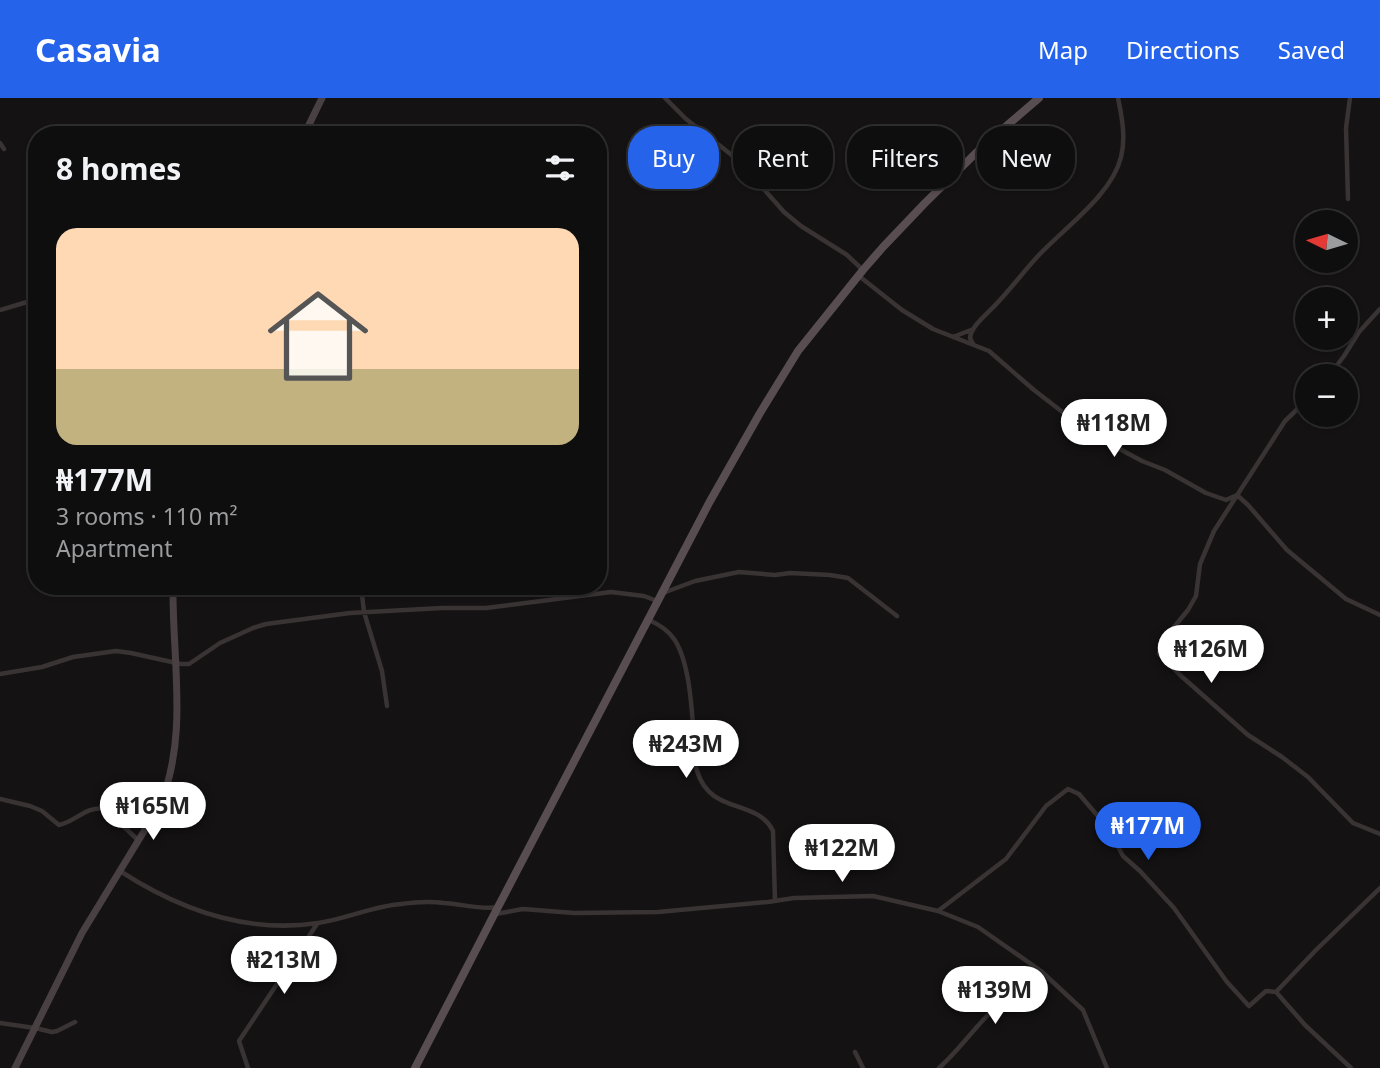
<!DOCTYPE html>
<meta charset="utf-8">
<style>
:root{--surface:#0f0e0e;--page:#181717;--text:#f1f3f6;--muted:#9b9c9e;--line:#2f2e2e;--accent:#2563eb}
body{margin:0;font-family:"Noto Sans",sans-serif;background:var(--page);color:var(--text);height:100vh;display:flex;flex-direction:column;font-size:26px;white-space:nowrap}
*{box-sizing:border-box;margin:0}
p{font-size:23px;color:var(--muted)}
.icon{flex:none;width:38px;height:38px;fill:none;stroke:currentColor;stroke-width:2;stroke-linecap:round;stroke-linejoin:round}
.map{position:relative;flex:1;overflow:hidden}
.panel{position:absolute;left:28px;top:28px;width:579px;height:469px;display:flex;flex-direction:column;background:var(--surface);border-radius:28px;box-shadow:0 2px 5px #0004,0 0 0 2px var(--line)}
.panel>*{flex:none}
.guide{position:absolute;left:628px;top:28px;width:646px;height:63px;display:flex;gap:14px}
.needle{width:46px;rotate:275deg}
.controls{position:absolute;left:1295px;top:112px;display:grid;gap:14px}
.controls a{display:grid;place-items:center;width:63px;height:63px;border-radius:50%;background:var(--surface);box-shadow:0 2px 5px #0004,0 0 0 2px var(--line);font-size:35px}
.price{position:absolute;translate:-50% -60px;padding:0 16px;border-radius:24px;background:#fff;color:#222;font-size:23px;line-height:46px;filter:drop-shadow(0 2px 4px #0008)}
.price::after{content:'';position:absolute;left:50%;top:42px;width:21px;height:16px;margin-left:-10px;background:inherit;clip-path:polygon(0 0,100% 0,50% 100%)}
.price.selected{background:var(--accent);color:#fff}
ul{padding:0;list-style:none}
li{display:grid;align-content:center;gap:14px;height:371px;padding:0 28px}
li span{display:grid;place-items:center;height:217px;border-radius:21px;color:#555}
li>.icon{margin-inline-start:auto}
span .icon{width:126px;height:126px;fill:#fffc;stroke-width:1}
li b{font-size:30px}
h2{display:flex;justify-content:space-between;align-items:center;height:84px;padding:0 28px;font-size:30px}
.tag{padding:0 24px;border-radius:28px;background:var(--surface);box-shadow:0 2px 5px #0004,0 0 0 2px var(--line);font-size:24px;line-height:63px}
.tag.selected{background:var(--accent);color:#fff}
header{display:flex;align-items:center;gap:42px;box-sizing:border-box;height:98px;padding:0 35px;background:var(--accent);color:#fff}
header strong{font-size:33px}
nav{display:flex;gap:38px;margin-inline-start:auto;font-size:24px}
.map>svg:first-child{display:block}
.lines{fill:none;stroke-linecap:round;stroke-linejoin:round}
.street{stroke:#393334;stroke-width:4.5}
.secondary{stroke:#494043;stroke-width:7}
.primary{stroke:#584e51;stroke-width:8}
</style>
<header>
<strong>Casavia</strong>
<nav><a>Map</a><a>Directions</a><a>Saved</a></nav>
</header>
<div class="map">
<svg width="1380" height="970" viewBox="0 0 1380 970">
<rect width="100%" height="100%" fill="#141212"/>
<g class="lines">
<path class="street" d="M 665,0 L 686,21 L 738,62 L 784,114 L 801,128 L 847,157 L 863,172
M 0,45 L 4,51
M 1348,101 L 1346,30 L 1350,0
M 859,178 L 902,212 L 933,231 L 989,253 L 1034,292 L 1078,326 L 1101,341 L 1142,363 L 1165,372 L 1206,395 L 1226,402 L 1237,397 L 1248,407 L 1287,452 L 1346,501 L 1380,517
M 0,212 L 37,201
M 953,239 L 971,232
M 973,246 L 970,240 C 971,227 991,213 999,203 C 1013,188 1025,172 1038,158 C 1064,130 1112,97 1121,59 C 1126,40 1122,19 1118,0
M 1329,278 L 1344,258 L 1359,234 L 1380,211
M 1307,302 L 1285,323 L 1214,433 L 1200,466 L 1196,498 L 1188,512 L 1160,546 L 1159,556 L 1180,577 L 1248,637 L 1282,659 L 1308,679 L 1353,725 L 1380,736
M 361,488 L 364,514 L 382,573 L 387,608
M 663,495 L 695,483 L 739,474 L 775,477 L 790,475 L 830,477 L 848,480 L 897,518
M 649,522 C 658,526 668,532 674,541 C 690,564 692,614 694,641 C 695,652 693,662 697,673 C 711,718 757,700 773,733 L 775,803
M 0,576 L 42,569 L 73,559 L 116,553 L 131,555 L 181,566 L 189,566 L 220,545 L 253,530 L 266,526 L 350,515 L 442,510 L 486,510 L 611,494 L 644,498 L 657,503
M 0,701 L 30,708 L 42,713 L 59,727 C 76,724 86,707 105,711 L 138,742
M 120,773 C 180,812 246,836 318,825 C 347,821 373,808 401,806 C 416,804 430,803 444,805 C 462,806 481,812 498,809
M 938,813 L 1006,761 L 1046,708 L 1068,691 L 1079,696 L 1108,730 L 1123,758 L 1140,773 L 1174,810 L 1227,884 L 1249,908 L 1266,893 L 1276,894 L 1305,927 L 1351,970
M 496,816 L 523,811 L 574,815 L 658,814 L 768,804 L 794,800 L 873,798 L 938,813 L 978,829 L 1041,873 L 1083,912 L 1107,970
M 1276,894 L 1316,852 L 1380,790
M 0,925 L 35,930 L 52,934 L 57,933 L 75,924
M 855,954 L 863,970
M 248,970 L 239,943 L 317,826
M 939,970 C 956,955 969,937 985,920 C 1002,902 1020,887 1041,873"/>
<path class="secondary" d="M 304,37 L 322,0
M 15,970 L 82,835 L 160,707 C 189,637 172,562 173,488"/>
<path class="primary" d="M 415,970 L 498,809 L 709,405 L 760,315 L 798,253 L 863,172 L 883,149 L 925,105 L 983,48 L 1039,0"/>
</g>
</svg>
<div class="controls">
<a><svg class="needle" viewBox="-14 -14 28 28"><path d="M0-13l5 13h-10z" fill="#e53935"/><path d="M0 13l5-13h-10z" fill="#9b9c9e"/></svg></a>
<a>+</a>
<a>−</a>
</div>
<b class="price" style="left:1114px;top:361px">₦118M</b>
<b class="price" style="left:1211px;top:587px">₦126M</b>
<b class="price" style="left:686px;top:682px">₦243M</b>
<b class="price" style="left:153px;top:744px">₦165M</b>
<b class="price selected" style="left:1148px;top:764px">₦177M</b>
<b class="price" style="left:842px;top:786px">₦122M</b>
<b class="price" style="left:284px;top:898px">₦213M</b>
<b class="price" style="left:995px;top:928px">₦139M</b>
<div class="guide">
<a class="tag selected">Buy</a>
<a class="tag">Rent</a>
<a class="tag">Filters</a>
<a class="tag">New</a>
</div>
<section class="panel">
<h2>8 homes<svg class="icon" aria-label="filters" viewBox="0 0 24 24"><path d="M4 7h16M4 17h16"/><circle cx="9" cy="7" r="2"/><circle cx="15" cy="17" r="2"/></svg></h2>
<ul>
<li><span style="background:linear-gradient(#ffd9b3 65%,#c2b280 0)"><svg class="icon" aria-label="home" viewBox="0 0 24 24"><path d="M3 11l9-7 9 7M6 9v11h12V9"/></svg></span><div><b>₦177M</b><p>3 rooms · 110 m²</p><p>Apartment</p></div></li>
</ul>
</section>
</div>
